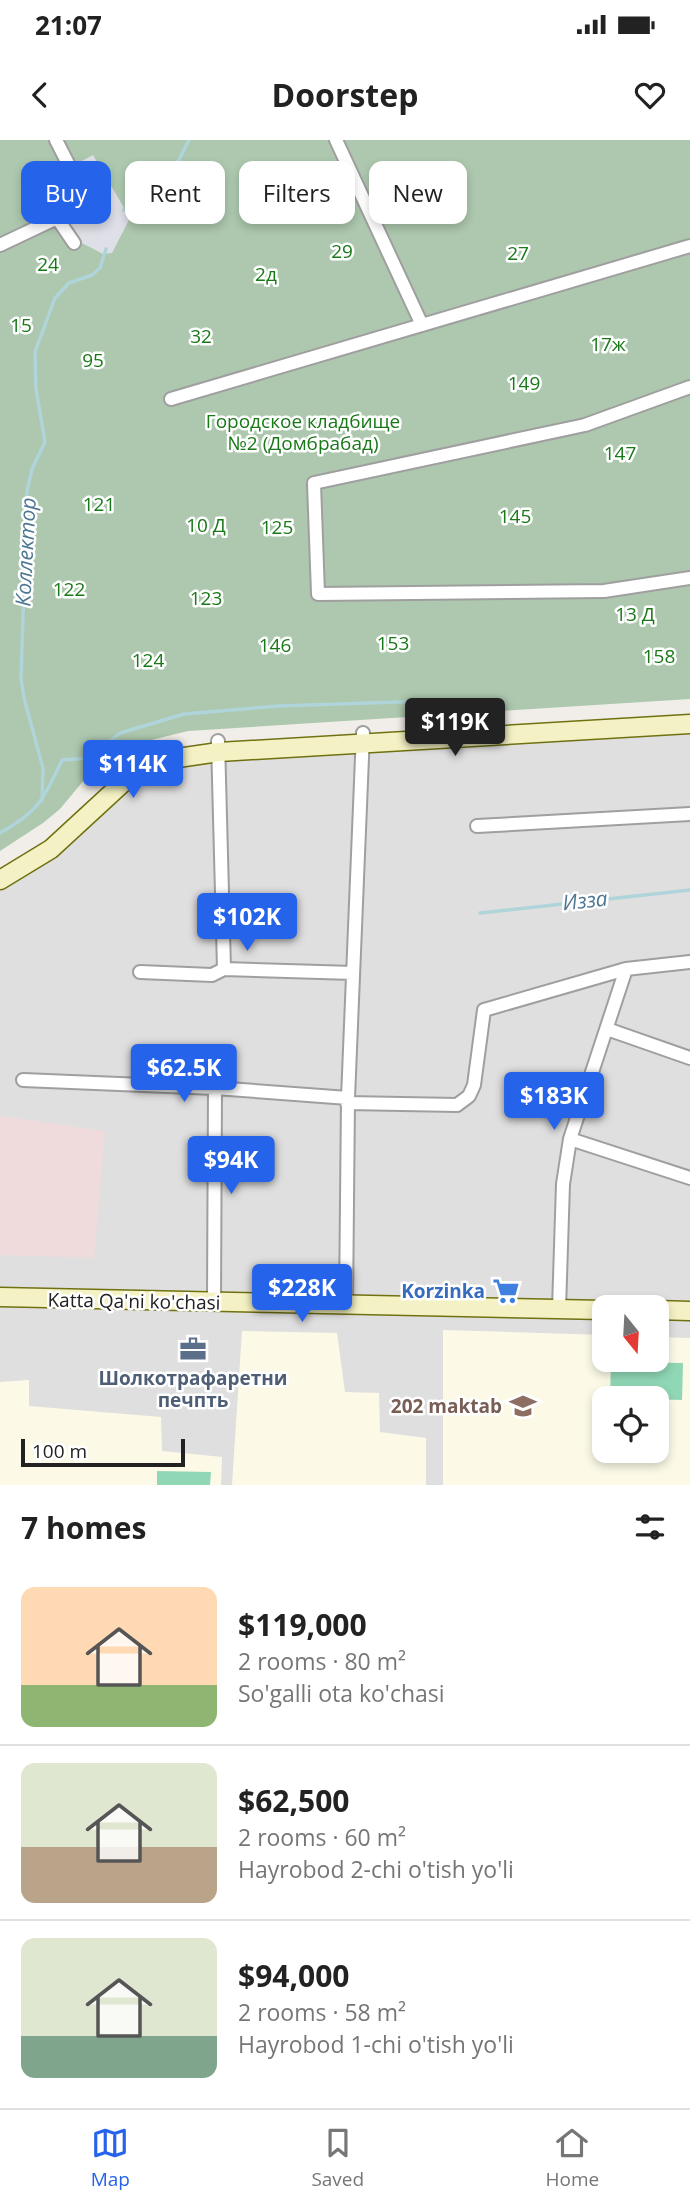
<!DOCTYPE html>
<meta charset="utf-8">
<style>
:root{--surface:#fff;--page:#f6f6f6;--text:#222;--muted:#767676;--line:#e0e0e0;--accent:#2563eb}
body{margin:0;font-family:"Open Sans",sans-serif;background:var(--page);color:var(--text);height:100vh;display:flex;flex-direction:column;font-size:26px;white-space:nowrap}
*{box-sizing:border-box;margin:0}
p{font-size:23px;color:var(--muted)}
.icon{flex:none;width:38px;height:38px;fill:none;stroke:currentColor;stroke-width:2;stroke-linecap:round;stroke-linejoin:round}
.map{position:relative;height:1345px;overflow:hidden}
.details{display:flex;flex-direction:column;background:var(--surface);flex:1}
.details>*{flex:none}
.guide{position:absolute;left:21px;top:21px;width:649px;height:63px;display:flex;gap:14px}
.needle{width:46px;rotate:162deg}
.buttons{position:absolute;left:592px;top:1155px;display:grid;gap:14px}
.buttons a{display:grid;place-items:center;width:77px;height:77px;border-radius:14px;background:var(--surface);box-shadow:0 4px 10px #0003;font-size:35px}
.scale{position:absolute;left:21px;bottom:18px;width:164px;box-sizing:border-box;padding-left:7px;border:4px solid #222;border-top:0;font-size:19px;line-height:24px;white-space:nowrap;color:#222;-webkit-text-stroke:5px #fff;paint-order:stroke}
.price{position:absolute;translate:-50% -60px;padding:0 16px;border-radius:7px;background:var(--accent);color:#fff;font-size:23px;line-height:46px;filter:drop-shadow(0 2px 4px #0008)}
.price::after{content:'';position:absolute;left:50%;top:42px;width:21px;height:16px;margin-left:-10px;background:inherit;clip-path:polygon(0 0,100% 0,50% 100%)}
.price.active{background:#222;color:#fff}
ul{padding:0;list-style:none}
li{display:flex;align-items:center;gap:21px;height:175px;padding:0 21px}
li+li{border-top:2px solid var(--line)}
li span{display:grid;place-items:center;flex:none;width:196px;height:140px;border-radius:14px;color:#555}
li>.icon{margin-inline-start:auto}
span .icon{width:84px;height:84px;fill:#fffc;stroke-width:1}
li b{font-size:30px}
h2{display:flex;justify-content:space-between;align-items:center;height:84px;padding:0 21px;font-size:30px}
.tag{padding:0 24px;border-radius:14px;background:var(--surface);box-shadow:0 4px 10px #0003;font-size:24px;line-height:63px}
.tag.active{background:var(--accent);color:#fff}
.status{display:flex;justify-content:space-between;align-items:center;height:49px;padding:0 35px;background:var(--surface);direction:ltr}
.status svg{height:19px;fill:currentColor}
header{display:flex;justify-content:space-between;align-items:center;height:91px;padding:0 21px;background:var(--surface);font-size:32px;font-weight:700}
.dock{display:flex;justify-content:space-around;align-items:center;height:98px;border-top:2px solid var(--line);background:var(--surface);font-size:19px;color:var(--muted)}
.dock a{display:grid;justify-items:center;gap:4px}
.dock .active{color:var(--accent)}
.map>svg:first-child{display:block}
.residential{fill:#e0dfdf;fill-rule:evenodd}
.commercial{fill:#efdbdc}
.education{fill:#fcfae7;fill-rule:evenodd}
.cemetery{fill:#adc8ae}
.pitch{fill:#90d7b5}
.plaza{fill:#dedfe7}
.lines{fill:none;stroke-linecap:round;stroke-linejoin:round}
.stream{stroke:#afd4da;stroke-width:3.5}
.street-casing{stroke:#9f9f9f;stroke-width:16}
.secondary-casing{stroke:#707111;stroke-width:21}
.street{stroke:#fff;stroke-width:12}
.secondary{stroke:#f4f2c4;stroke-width:18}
.labels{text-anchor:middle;stroke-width:5;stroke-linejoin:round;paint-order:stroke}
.park-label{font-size:19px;fill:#197818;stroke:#fff}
.shop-label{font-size:19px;font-weight:bold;fill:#366cbe;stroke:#fff;text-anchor:end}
.street-label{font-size:19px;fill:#222;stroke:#fff}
.service-label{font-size:19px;font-weight:bold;fill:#4e5e75;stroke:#fff}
.education-label{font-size:19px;font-weight:bold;fill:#785e54;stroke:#fff;text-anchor:end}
.water-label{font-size:21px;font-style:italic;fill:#4c7692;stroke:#fff}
</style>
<div class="status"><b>21:07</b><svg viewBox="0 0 49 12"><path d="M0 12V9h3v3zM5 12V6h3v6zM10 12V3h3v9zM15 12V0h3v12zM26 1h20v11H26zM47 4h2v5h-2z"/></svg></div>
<header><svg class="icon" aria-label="back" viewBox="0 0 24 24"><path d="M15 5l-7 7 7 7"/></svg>Doorstep<svg class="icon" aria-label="heart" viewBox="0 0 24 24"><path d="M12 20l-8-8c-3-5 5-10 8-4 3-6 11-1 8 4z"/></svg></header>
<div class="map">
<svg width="690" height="1345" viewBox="0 0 690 1345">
<rect width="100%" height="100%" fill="#f1eee9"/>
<path class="residential" d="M 690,584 L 690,1345 L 0,1345 L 0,740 L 156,624 ZM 604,1167 L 656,1167 L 656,1220 L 604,1220 ZM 604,1258 L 656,1258 L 656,1311 L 604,1311 Z"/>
<path class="commercial" d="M 0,976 L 105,991 L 94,1118 L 0,1115 Z"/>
<path class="education" d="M 443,1190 L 604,1195 L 604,1220 L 656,1220 L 656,1197 L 690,1198 L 690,1345 L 443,1345 ZM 604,1258 L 656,1258 L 656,1311 L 604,1311 Z
M 242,1191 L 337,1193 L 345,1252 L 379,1253 L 380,1292 L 426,1298 L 426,1345 L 232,1345 Z
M 29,1240 L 29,1266 L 161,1277 L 162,1311 L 222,1317 L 221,1345 L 0,1345 L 0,1242 Z"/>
<path class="cemetery" d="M 0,0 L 690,0 L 690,559 L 188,591 L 127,606 L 99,622 L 60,669 L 43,683 L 0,711 Z"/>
<path class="pitch" d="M 611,1222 L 683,1223 L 682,1260 L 610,1258 Z
M 157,1331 L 211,1332 L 210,1345 L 157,1345 Z"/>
<path class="plaza" d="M 50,0 L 63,0 L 76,24 L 93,15 L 130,78 L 112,113 L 103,114 L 78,101 L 68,106 L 56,87 L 35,44 L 40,42 L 37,34 L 51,27 L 54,34 L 65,30 Z"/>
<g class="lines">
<path class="stream" d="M 124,70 L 160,57 L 189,0
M 42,661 L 43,628 L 24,558 L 21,539 L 27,351 L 32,329 L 45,302 L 36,249 L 35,212 L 55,158 L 69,143 L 92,135 L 100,128 L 106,109
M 0,693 C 39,671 43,660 62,620 L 89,618 L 120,593 L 184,574 L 279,566 L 458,560
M 480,773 L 690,750"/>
<g class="street-casing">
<path id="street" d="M 336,0 L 422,185
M 81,49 L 97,41
M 57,78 L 74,103
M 0,105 L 57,78 L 66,57 L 81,49 L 56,0
M 690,247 L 585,285 L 314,343 L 318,454 L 604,451 L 690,438
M 171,259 L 690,106
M 218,601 L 224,829
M 477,686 L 690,674
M 140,832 L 212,835 L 224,829 L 353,833
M 607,889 L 690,918
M 23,940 L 215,948 L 348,958
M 347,963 L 457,965 L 469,956 L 474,945 L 484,870 L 626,829 L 690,822
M 570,999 L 690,1038
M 214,1162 L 215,948
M 346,1166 L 348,958 L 363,593
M 559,1169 L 563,1044 L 570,999 L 626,829"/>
</g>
<g class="secondary-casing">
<path id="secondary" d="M 0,740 L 51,709 L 127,639 L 171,619 L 219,612 L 690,584
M 0,1157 L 604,1170
M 656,1170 L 690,1171"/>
</g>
<use href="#street" class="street"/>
<use href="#secondary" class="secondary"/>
</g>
<defs>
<g id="supermarket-bare" transform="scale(2.1)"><path d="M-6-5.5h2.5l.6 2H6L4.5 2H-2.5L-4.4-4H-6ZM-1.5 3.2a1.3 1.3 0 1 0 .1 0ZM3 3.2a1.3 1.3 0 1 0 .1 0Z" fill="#3f7fe0" stroke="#fff" stroke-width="2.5" paint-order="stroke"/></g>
<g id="office-bare" transform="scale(2.1)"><path d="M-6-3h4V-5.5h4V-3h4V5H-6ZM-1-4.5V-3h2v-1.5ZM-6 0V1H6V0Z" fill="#5c6f8a" stroke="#fff" stroke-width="2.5" paint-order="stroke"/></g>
<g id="school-bare" transform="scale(2.1)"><path d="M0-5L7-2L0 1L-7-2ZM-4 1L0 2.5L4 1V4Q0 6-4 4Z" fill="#8d6e63" stroke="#fff" stroke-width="2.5" paint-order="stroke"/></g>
</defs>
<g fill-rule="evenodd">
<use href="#supermarket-bare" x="506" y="1151"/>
<use href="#office-bare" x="193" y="1209"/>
<use href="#school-bare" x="523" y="1266"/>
</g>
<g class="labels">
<g class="park-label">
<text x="342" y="118">29</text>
<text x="518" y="120">27</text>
<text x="48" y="131">24</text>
<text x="266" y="141">2д</text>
<text x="21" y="192">15</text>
<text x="201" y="203">32</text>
<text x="608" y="211">17ж</text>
<text x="93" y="227">95</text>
<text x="524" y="250">149</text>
<text x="303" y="288">Городское кладбище<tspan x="303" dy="22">№2 (Домбрабад)</tspan></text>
<text x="620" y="320">147</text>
<text x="99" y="371">121</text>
<text x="515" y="383">145</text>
<text x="206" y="392">10 Д</text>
<text x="277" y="394">125</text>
<text x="69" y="456">122</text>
<text x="206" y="465">123</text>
<text x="635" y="481">13 Д</text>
<text x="393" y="510">153</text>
<text x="275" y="512">146</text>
<text x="659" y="523">158</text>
<text x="148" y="527">124</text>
</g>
<g class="shop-label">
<text x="485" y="1158">Korzinka</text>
</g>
<g class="street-label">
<text transform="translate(134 1161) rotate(1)" y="7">Katta Qa'ni ko'chasi</text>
</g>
<g class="service-label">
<text x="193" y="1245">Шолкотрафаретни<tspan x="193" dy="22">печпть</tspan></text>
</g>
<g class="education-label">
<text x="502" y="1273">202 maktab</text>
</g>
<g class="water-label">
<text transform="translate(26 412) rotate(-87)" y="7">Коллектор</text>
<text transform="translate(585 761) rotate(-6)" y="7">Изза</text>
</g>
</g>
</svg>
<div class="buttons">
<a><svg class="needle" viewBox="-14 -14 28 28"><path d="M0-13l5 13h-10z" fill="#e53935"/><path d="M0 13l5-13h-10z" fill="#767676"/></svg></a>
<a><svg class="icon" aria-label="locate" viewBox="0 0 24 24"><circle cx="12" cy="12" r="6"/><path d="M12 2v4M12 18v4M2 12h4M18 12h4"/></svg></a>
</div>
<div class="scale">100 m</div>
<b class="price active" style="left:455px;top:618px">$119K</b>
<b class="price" style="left:133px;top:660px">$114K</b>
<b class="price" style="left:247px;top:813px">$102K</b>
<b class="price" style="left:184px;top:964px">$62.5K</b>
<b class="price" style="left:554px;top:992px">$183K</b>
<b class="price" style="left:231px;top:1056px">$94K</b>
<b class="price" style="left:302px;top:1184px">$228K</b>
<div class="guide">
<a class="tag active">Buy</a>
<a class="tag">Rent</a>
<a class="tag">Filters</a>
<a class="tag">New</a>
</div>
</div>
<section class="details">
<h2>7 homes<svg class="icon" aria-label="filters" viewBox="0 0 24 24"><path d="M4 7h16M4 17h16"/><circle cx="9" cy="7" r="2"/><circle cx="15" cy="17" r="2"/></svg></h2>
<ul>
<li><span style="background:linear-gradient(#ffd9b3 70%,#8fb573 0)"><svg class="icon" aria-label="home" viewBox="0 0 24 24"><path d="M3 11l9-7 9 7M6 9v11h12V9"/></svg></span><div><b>$119,000</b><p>2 rooms · 80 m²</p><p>So'galli ota ko'chasi</p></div></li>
<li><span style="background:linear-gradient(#dfe7d0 60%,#b9a48a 0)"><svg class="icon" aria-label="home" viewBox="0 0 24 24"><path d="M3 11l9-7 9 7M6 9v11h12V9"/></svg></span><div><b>$62,500</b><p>2 rooms · 60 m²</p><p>Hayrobod 2-chi o'tish yo'li</p></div></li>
<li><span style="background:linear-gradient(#dfe7d0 70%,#7fa58c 0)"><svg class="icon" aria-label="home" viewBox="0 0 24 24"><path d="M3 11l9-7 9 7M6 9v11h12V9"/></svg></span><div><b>$94,000</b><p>2 rooms · 58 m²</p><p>Hayrobod 1-chi o'tish yo'li</p></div></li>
</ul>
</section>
<nav class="dock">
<a class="active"><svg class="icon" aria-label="map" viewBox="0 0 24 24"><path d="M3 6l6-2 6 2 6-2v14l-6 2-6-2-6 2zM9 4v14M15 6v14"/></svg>Map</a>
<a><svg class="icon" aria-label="saved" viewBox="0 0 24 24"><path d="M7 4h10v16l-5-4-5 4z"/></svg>Saved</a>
<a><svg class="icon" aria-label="home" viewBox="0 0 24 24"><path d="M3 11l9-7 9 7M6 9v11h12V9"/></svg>Home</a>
</nav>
